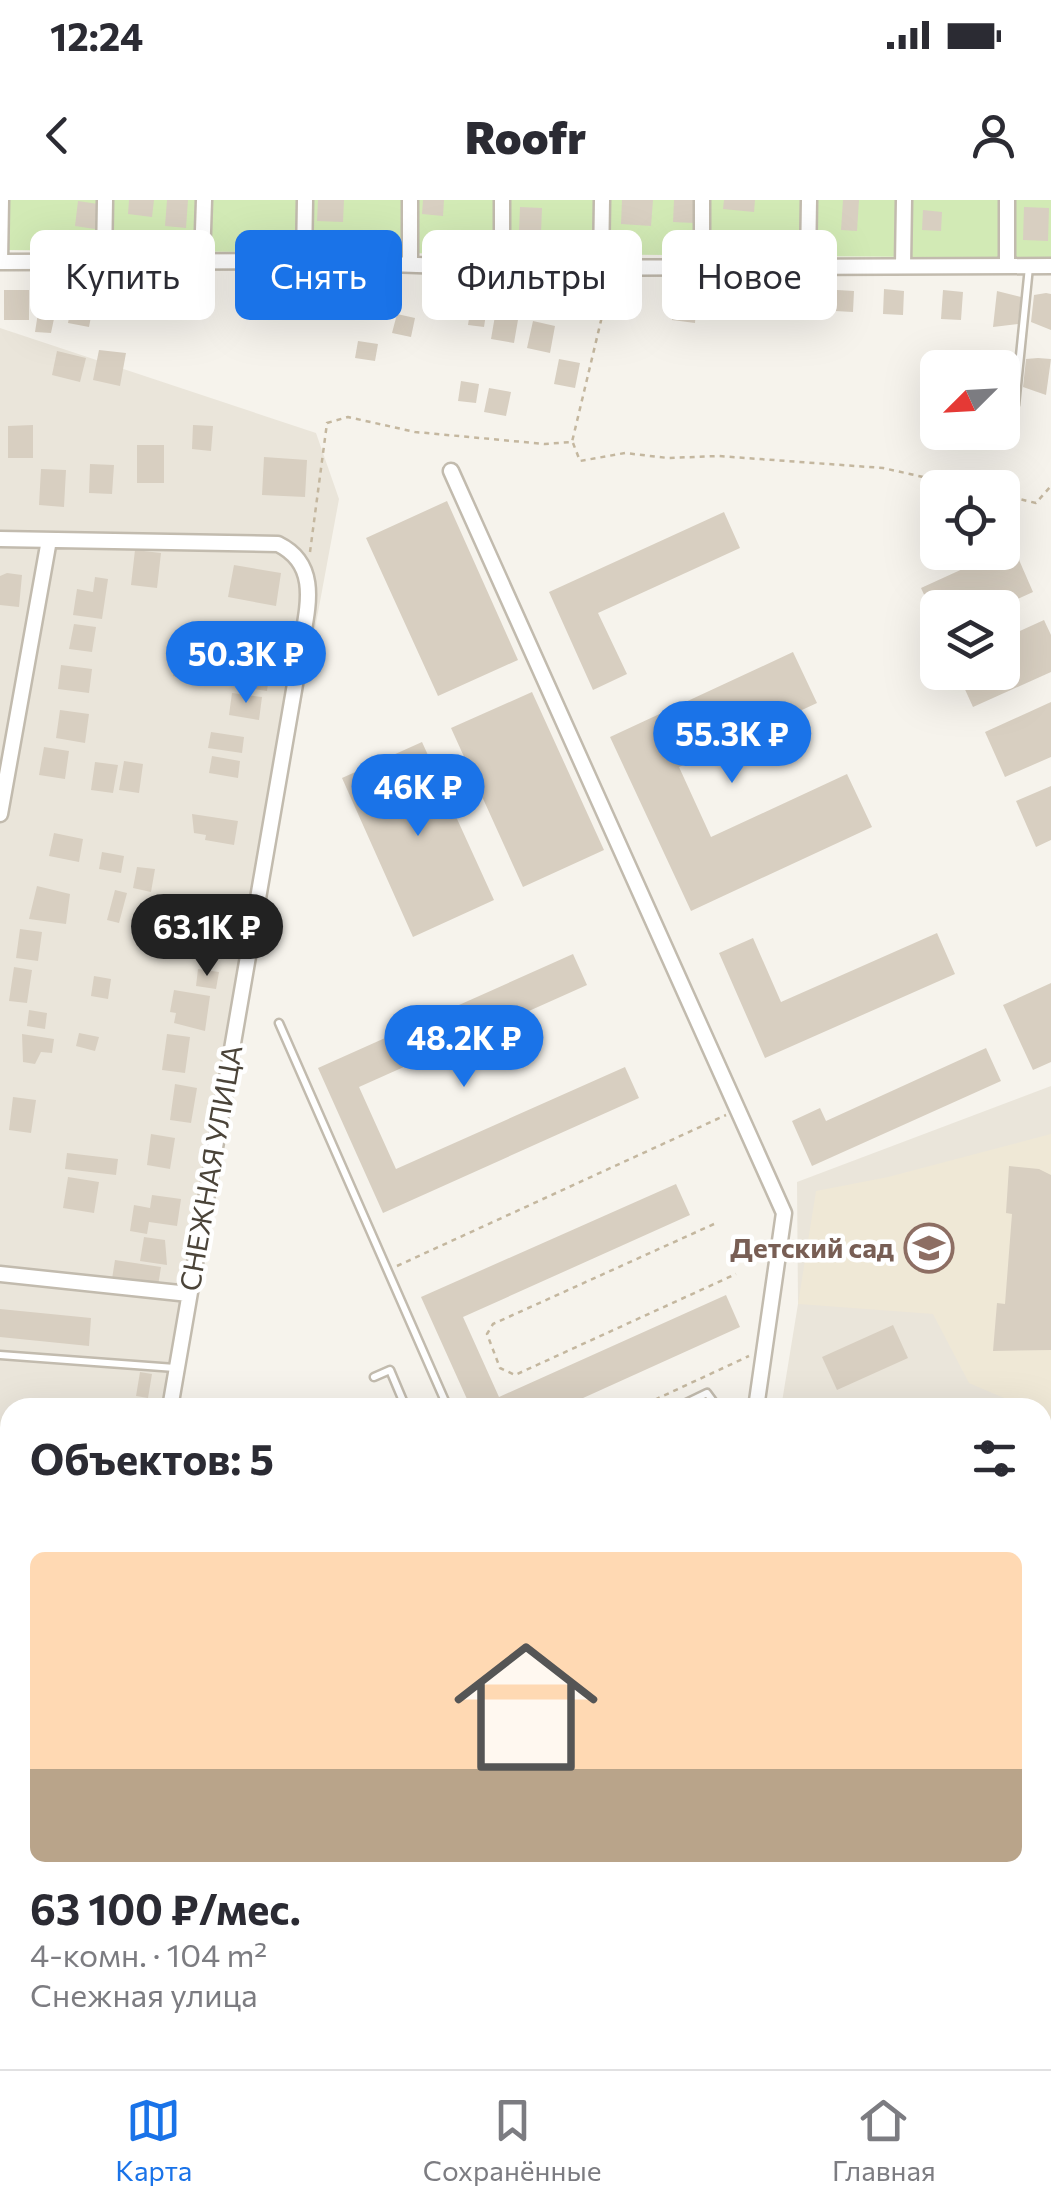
<!DOCTYPE html>
<html lang="ru">
<meta charset="utf-8">
<style>
:root{--surface:#fff;--page:#f7f7f7;--text:#2b2b33;--muted:#7c7c81;--line:#e1e1e2;--accent:#1a73e8}
body{margin:0;font-family:Commissioner,sans-serif;background:var(--page);color:var(--text);height:100vh;display:flex;flex-direction:column;font-size:38px;white-space:nowrap}
*{box-sizing:border-box;margin:0}
p{font-size:32px;color:var(--muted)}
.icon{flex:none;width:55px;height:55px;fill:none;stroke:currentColor;stroke-width:2;stroke-linecap:round;stroke-linejoin:round}
.map{position:relative;flex:1;overflow:hidden}
.sheet{position:absolute;left:0px;top:1198px;width:1052px;height:672px;display:flex;flex-direction:column;background:var(--surface);border-radius:30px 30px 0 0;box-shadow:0 10px 40px #0002}
.sheet>*{flex:none}
.guide{position:absolute;left:30px;top:30px;width:992px;height:90px;display:flex;gap:20px}
.needle{width:65px;rotate:246deg}
.tools{position:absolute;left:920px;top:150px;display:grid;gap:20px}
.tools a{display:grid;place-items:center;width:100px;height:100px;border-radius:15px;background:var(--surface);box-shadow:0 10px 40px #0002;font-size:50px}
.price{position:absolute;translate:-50% -85px;padding:0 22px;border-radius:35px;background:var(--accent);color:#fff;font-size:32px;line-height:65px;filter:drop-shadow(0 2px 5px #0008)}
.price::after{content:'';position:absolute;left:50%;top:60px;width:30px;height:22px;margin-left:-15px;background:inherit;clip-path:polygon(0 0,100% 0,50% 100%)}
.price.on{background:#222;color:#fff}
ul{padding:0;list-style:none}
li{display:grid;align-content:center;gap:20px;height:530px;padding:0 30px}
li span{display:grid;place-items:center;height:310px;border-radius:15px;color:#555}
li>.icon{margin-inline-start:auto}
span .icon{width:180px;height:180px;fill:#fffc;stroke-width:1}
li b{font-size:42px}
h2{display:flex;justify-content:space-between;align-items:center;height:120px;padding:0 30px;font-size:42px}
.tag{padding:0 35px;border-radius:15px;background:var(--surface);box-shadow:0 10px 40px #0002;font-size:35px;line-height:90px}
.tag.on{background:var(--accent);color:#fff}
.status{display:flex;justify-content:space-between;align-items:center;height:70px;padding:0 50px;background:var(--surface);direction:ltr}
.status svg{height:28px;fill:currentColor}
header{display:flex;justify-content:space-between;align-items:center;height:130px;padding:0 30px;background:var(--surface);font-size:45px;font-weight:800}
.tab-bar{display:flex;justify-content:space-around;align-items:center;height:140px;border-top:2px solid var(--line);background:var(--surface);font-size:28px;color:var(--muted)}
.tab-bar a{display:grid;justify-items:center;gap:5px}
.tab-bar .on{color:var(--accent)}
.map>svg:first-child{display:block}
.residential{fill:#eae5da}
.education{fill:#efe8d6}
.green{fill:#d2eab5}
.building{fill:#d8cfc1}
.lines{fill:none;stroke-linecap:round;stroke-linejoin:round}
.lane-casing{stroke:#c2bbae;stroke-width:11}
.street-casing{stroke:#c2bbae;stroke-width:19}
.highway-casing{stroke:#e0a43c;stroke-width:30}
.path{stroke:#c4b79f;stroke-width:2.5;stroke-dasharray:5 5;stroke-linecap:butt}
.lane{stroke:#fff;stroke-width:6}
.street{stroke:#fff;stroke-width:14}
.highway{stroke:#ffcf6e;stroke-width:25}
.labels{text-anchor:middle;stroke-width:9;stroke-linejoin:round;paint-order:stroke}
.street-label{font-size:28px;fill:#4b4439;stroke:#fff}
.education-label{font-size:28px;font-weight:bold;fill:#785e54;stroke:#fff;text-anchor:end}
</style>
<div class="status"><b>12:24</b><svg viewBox="0 0 49 12"><path d="M0 12V9h3v3zM5 12V6h3v6zM10 12V3h3v9zM15 12V0h3v12zM26 1h20v11H26zM47 4h2v5h-2z"/></svg></div>
<header><svg class="icon" aria-label="back" viewBox="0 0 24 24"><path d="M15 5l-7 7 7 7"/></svg>Roofr<svg class="icon" aria-label="person" viewBox="0 0 24 24"><circle cx="12" cy="8" r="4"/><path d="M4 21q1-7 8-7t8 7"/></svg></header>
<div class="map">
<svg width="1051" height="1869" viewBox="0 0 1051 1869">
<rect width="100%" height="100%" fill="#f6f3ec"/>
<path class="residential" d="M 0,128 L 316,233 L 339,299 L 171,1207 L 10,1208 L 10,1774 L 0,1774 Z
M 1051,886 L 1051,1869 L 932,1869 L 879,1860 L 1042,1860 L 1042,1208 L 781,1208 L 798,1104 L 797,982 Z"/>
<path class="education" d="M 1051,934 L 1051,1218 L 1043,1215 L 1042,1208 L 1025,1207 L 969,1183 L 933,1114 L 798,1104 L 816,991 L 888,977 Z"/>
<path class="green" d="M 0,0 L 1051,0 L 1051,58 L 0,50 Z
M 249,1860 L 421,1860 L 484,1869 L 244,1869 Z"/>
<path class="building" d="M 129,0 L 154,0 L 152,17 L 128,14 Z
M 167,0 L 188,0 L 186,28 L 165,26 Z
M 318,0 L 344,0 L 343,22 L 317,21 Z
M 423,0 L 444,0 L 443,16 L 422,14 Z
M 622,0 L 653,0 L 651,26 L 621,24 Z
M 674,0 L 696,0 L 694,23 L 673,22 Z
M 724,0 L 755,0 L 754,12 L 723,9 Z
M 843,0 L 859,0 L 857,31 L 841,30 Z
M 78,1 L 98,4 L 95,29 L 75,26 Z
M 520,7 L 542,8 L 541,32 L 519,31 Z
M 1024,7 L 1049,8 L 1048,41 L 1023,40 Z
M 923,10 L 942,12 L 941,31 L 922,30 Z
M 540,78 L 565,80 L 562,110 L 537,107 Z
M 426,80 L 444,82 L 442,104 L 423,102 Z
M 501,81 L 524,85 L 514,143 L 491,139 Z
M 175,82 L 196,82 L 195,107 L 174,106 Z
M 577,84 L 590,85 L 589,107 L 576,106 Z
M 747,85 L 774,87 L 772,117 L 744,115 Z
M 75,87 L 96,91 L 89,127 L 68,123 Z
M 884,89 L 904,91 L 903,115 L 883,114 Z
M 4,90 L 29,90 L 29,120 L 4,120 Z
M 113,90 L 137,94 L 132,119 L 108,115 Z
M 344,90 L 375,96 L 372,114 L 341,108 Z
M 797,90 L 815,92 L 814,115 L 795,114 Z
M 837,90 L 854,91 L 853,112 L 835,111 Z
M 943,90 L 963,92 L 961,120 L 941,119 Z
M 252,91 L 272,95 L 268,119 L 247,116 Z
M 997,91 L 1021,97 L 1018,124 L 993,127 Z
M 678,93 L 697,96 L 695,123 L 672,120 Z
M 1046,93 L 1051,94 L 1051,130 L 1031,122 L 1034,95 Z
M 41,94 L 59,95 L 51,133 L 35,132 Z
M 472,99 L 488,101 L 484,127 L 468,125 Z
M 397,114 L 415,118 L 411,137 L 392,133 Z
M 533,121 L 555,126 L 550,153 L 527,148 Z
M 358,141 L 378,144 L 375,161 L 355,158 Z
M 99,150 L 126,153 L 120,186 L 93,180 Z
M 57,151 L 86,158 L 80,182 L 52,175 Z
M 990,157 L 1014,163 L 1011,190 L 1002,189 L 1002,168 L 989,168 Z
M 1038,158 L 1051,159 L 1046,195 L 1023,187 L 1026,159 Z
M 559,159 L 580,163 L 575,188 L 554,184 Z
M 461,181 L 479,184 L 476,203 L 458,201 Z
M 489,188 L 511,192 L 506,216 L 484,212 Z
M 33,225 L 33,258 L 8,258 L 8,226 Z
M 193,225 L 213,226 L 211,251 L 192,249 Z
M 137,245 L 164,245 L 164,283 L 137,283 Z
M 264,257 L 307,260 L 305,297 L 262,295 Z
M 90,264 L 114,265 L 112,294 L 89,293 Z
M 41,269 L 66,270 L 64,307 L 39,305 Z
M 447,301 L 518,460 L 438,496 L 366,338 Z
M 724,312 L 740,348 L 598,413 L 627,474 L 593,490 L 549,392 Z
M 1013,346 L 1033,392 L 998,408 L 938,408 L 938,425 L 921,388 Z
M 135,350 L 161,353 L 157,388 L 131,385 Z
M 234,365 L 281,373 L 276,406 L 228,397 Z
M 7,373 L 22,375 L 19,407 L 0,405 L 0,376 Z
M 95,377 L 108,379 L 102,419 L 73,415 L 77,389 L 93,392 Z
M 1044,420 L 1051,435 L 1051,472 L 973,507 L 957,472 L 1002,472 L 1002,439 Z
M 74,424 L 96,427 L 92,452 L 69,449 Z
M 196,437 L 273,449 L 267,491 L 173,476 L 176,456 L 193,458 Z
M 793,452 L 817,503 L 679,567 L 711,637 L 847,574 L 872,627 L 691,711 L 610,537 Z
M 61,465 L 92,469 L 89,493 L 58,489 Z
M 532,492 L 604,650 L 523,687 L 451,528 Z
M 232,493 L 262,497 L 259,520 L 229,515 Z
M 1051,502 L 1051,557 L 1005,577 L 985,532 Z
M 60,510 L 89,514 L 85,543 L 56,538 Z
M 211,532 L 244,537 L 242,553 L 208,548 Z
M 422,542 L 494,700 L 413,737 L 342,578 Z
M 44,547 L 69,551 L 65,579 L 39,575 Z
M 212,556 L 240,561 L 238,578 L 209,573 Z
M 124,561 L 143,564 L 139,593 L 119,590 Z
M 95,562 L 118,565 L 113,593 L 91,590 Z
M 1051,586 L 1051,640 L 1036,647 L 1016,601 Z
M 192,614 L 238,621 L 234,645 L 205,640 L 206,635 L 194,633 Z
M 54,633 L 83,639 L 79,662 L 49,656 Z
M 102,652 L 124,656 L 121,673 L 99,669 Z
M 137,667 L 155,669 L 151,692 L 133,688 Z
M 37,686 L 70,694 L 66,724 L 29,719 Z
M 115,690 L 127,693 L 119,723 L 107,720 Z
M 184,716 L 213,721 L 208,754 L 179,749 Z
M 20,729 L 42,732 L 38,761 L 16,758 Z
M 937,733 L 955,774 L 765,858 L 719,753 L 753,738 L 781,802 Z
M 573,754 L 587,785 L 359,887 L 396,969 L 625,867 L 639,898 L 383,1013 L 318,868 Z
M 14,767 L 32,770 L 27,803 L 9,801 Z
M 198,769 L 219,772 L 216,789 L 196,786 Z
M 94,776 L 111,779 L 108,799 L 91,796 Z
M 1051,783 L 1051,862 L 1033,870 L 1003,805 Z
M 174,790 L 210,796 L 205,831 L 174,823 L 176,813 L 170,812 Z
M 29,810 L 47,813 L 45,829 L 27,826 Z
M 79,833 L 99,837 L 95,851 L 76,846 Z
M 22,834 L 54,839 L 52,853 L 41,852 L 35,864 L 23,862 Z
M 167,834 L 190,837 L 185,873 L 162,870 Z
M 986,848 L 1001,881 L 812,966 L 792,921 L 820,908 L 826,921 Z
M 175,884 L 197,888 L 191,923 L 170,920 Z
M 13,897 L 36,900 L 31,933 L 9,930 Z
M 151,934 L 175,938 L 170,969 L 147,965 Z
M 67,953 L 118,959 L 116,975 L 65,969 Z
M 1009,966 L 1039,969 L 1051,975 L 1051,1150 L 993,1151 L 997,1103 L 1005,1104 L 1012,1014 L 1006,1013 Z
M 68,977 L 99,982 L 94,1013 L 63,1008 Z
M 676,984 L 690,1015 L 463,1117 L 499,1197 L 726,1095 L 740,1127 L 561,1208 L 471,1208 L 421,1097 Z
M 152,995 L 181,999 L 177,1026 L 149,1022 L 147,1034 L 130,1031 L 134,1005 L 150,1008 Z
M 144,1037 L 165,1040 L 167,1065 L 140,1061 Z
M 115,1060 L 161,1067 L 158,1086 L 112,1079 Z
M 0,1109 L 91,1118 L 89,1146 L 0,1137 Z
M 893,1125 L 908,1158 L 837,1190 L 822,1157 Z
M 140,1172 L 152,1174 L 148,1198 L 136,1196 Z
M 1051,1333 L 1051,1372 L 1042,1376 L 1042,1337 Z
M 0,1350 L 10,1351 L 10,1412 L 0,1411 Z
M 1051,1436 L 1051,1476 L 1042,1480 L 1042,1440 Z
M 0,1567 L 10,1568 L 10,1596 L 0,1595 Z
M 0,1653 L 10,1654 L 10,1682 L 0,1680 Z
M 0,1700 L 10,1702 L 10,1729 L 0,1727 Z"/>
<g class="lines">
<g class="lane-casing">
<path id="lane" d="M 1015,205 L 1029,67
M 279,823 L 448,1208
M 0,1155 L 175,1168
M 374,1177 L 390,1170 L 406,1208
M 676,1208 L 707,1193 L 718,1208
M 1042,1257 L 1051,1254
M 1042,1417 L 1051,1413
M 0,1428 L 10,1429
M 1042,1824 L 1051,1827
M 37,1869 L 57,1864 L 84,1869"/>
</g>
<g class="street-casing">
<path id="street" d="M 702,0 L 702,67
M 202,61 L 204,0
M 304,61 L 305,0
M 0,62 L 304,61 L 502,68 L 1051,66
M 0,62 L 1,0
M 104,62 L 105,0
M 410,64 L 410,0
M 808,66 L 809,0
M 903,66 L 904,0
M 1007,66 L 1007,0
M 601,67 L 602,0
M 502,68 L 502,0
M 451,271 L 784,1013 L 756,1208
M 0,339 L 278,344 C 325,367 304,417 299,461 L 170,1208
M 0,614 L 49,340
M 0,1074 L 189,1094"/>
</g>
<g class="highway-casing">
<path id="highway" d="M 0,1818 L 10,1817
M 610,1860 L 671,1869
M 676,1860 L 735,1869"/>
</g>
<path class="path" d="M 573,243 L 580,261 L 625,253 L 668,258 L 718,256 L 883,268 L 972,288
M 1002,295 L 1036,303 L 1051,286
M 310,352 L 327,223 L 348,217 L 415,232 L 545,244 L 572,242 L 610,83
M 714,1024 L 493,1124 L 487,1134 L 500,1168 L 515,1175 L 736,1074
M 397,1066 L 726,915
M 637,1208 L 749,1156
M 302,1860 L 339,1869"/>
<use href="#lane" class="lane"/>
<use href="#street" class="street"/>
<use href="#highway" class="highway"/>
</g>
<defs>
<g id="school-ring" transform="scale(2.5)"><circle r="9.5" fill="#fff" stroke="#8d6e63" stroke-width="1.5"/><path d="M0-5L7-2L0 1L-7-2ZM-4 1L0 2.5L4 1V4Q0 6-4 4Z" fill="#8d6e63"/></g>
</defs>
<g fill-rule="evenodd">
<use href="#school-ring" x="929" y="1048"/>
</g>
<g class="labels">
<g class="street-label">
<text transform="translate(211 968) rotate(-80)" y="10">СНЕЖНАЯ УЛИЦА</text>
</g>
<g class="education-label">
<text x="894" y="1058">Детский сад</text>
</g>
</g>
</svg>
<div class="tools">
<a><svg class="needle" viewBox="-14 -14 28 28"><path d="M0-13l5 13h-10z" fill="#e53935"/><path d="M0 13l5-13h-10z" fill="#7c7c81"/></svg></a>
<a><svg class="icon" aria-label="locate" viewBox="0 0 24 24"><circle cx="12" cy="12" r="6"/><path d="M12 2v4M12 18v4M2 12h4M18 12h4"/></svg></a>
<a><svg class="icon" aria-label="layers" viewBox="0 0 24 24"><path d="M12 4l9 5-9 5-9-5zM3 14l9 5 9-5"/></svg></a>
</div>
<b class="price" style="left:246px;top:506px">50.3K ₽</b>
<b class="price" style="left:732px;top:586px">55.3K ₽</b>
<b class="price" style="left:418px;top:639px">46K ₽</b>
<b class="price on" style="left:207px;top:779px">63.1K ₽</b>
<b class="price" style="left:464px;top:890px">48.2K ₽</b>
<div class="guide">
<a class="tag">Купить</a>
<a class="tag on">Снять</a>
<a class="tag">Фильтры</a>
<a class="tag">Новое</a>
</div>
<section class="sheet">
<h2>Объектов: 5<svg class="icon" aria-label="filters" viewBox="0 0 24 24"><path d="M4 7h16M4 17h16"/><circle cx="9" cy="7" r="2"/><circle cx="15" cy="17" r="2"/></svg></h2>
<ul>
<li><span style="background:linear-gradient(#ffd9b3 70%,#b9a48a 0)"><svg class="icon" aria-label="home" viewBox="0 0 24 24"><path d="M3 11l9-7 9 7M6 9v11h12V9"/></svg></span><div><b>63 100 ₽/мес.</b><p>4-комн. · 104 m²</p><p>Снежная улица</p></div></li>
</ul>
</section>
</div>
<nav class="tab-bar">
<a class="on"><svg class="icon" aria-label="map" viewBox="0 0 24 24"><path d="M3 6l6-2 6 2 6-2v14l-6 2-6-2-6 2zM9 4v14M15 6v14"/></svg>Карта</a>
<a><svg class="icon" aria-label="saved" viewBox="0 0 24 24"><path d="M7 4h10v16l-5-4-5 4z"/></svg>Сохранённые</a>
<a><svg class="icon" aria-label="home" viewBox="0 0 24 24"><path d="M3 11l9-7 9 7M6 9v11h12V9"/></svg>Главная</a>
</nav>
